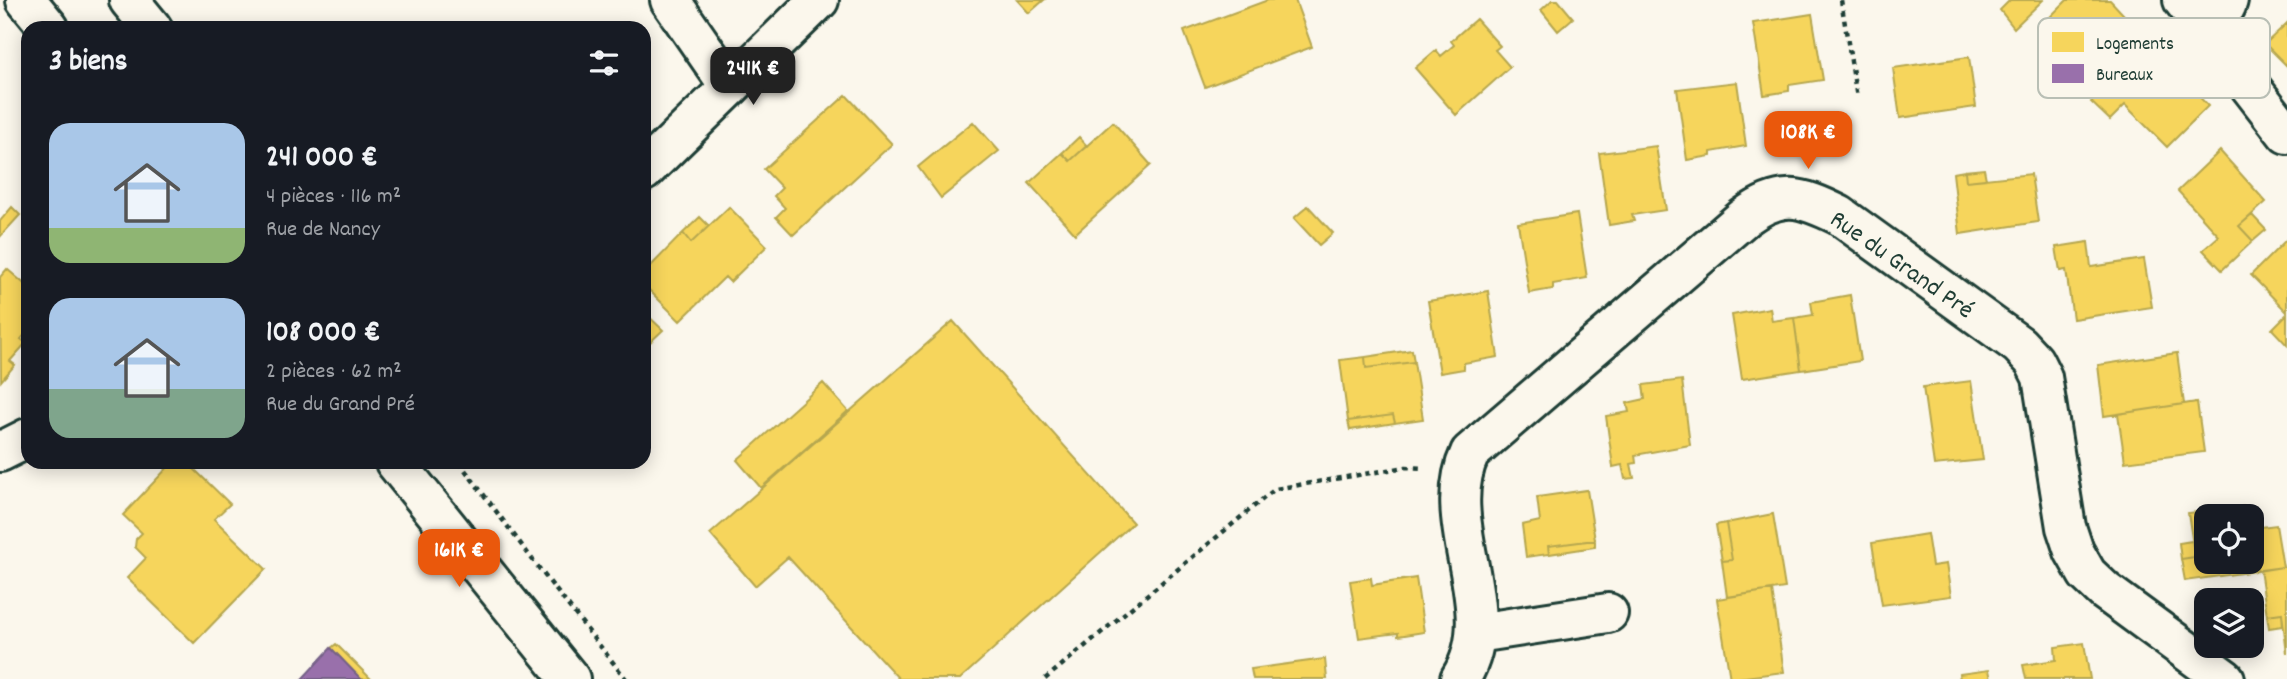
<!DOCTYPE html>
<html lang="fr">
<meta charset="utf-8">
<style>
:root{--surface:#171b24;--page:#242831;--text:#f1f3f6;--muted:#9ea1a6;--accent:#ea580c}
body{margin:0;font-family:Dekko,sans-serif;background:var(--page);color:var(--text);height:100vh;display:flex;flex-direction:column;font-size:26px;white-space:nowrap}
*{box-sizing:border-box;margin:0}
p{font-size:23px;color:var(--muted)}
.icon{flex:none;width:38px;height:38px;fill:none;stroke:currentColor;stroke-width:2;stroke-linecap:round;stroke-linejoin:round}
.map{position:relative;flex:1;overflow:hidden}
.sheet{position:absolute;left:21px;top:21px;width:630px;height:448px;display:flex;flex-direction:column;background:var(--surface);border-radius:21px;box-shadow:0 4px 18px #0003}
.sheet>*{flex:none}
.buttons{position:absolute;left:2194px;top:504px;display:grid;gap:14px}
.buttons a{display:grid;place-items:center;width:70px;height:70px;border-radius:14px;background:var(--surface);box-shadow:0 4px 18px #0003;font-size:35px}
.price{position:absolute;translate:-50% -60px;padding:0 16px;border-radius:14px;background:var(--accent);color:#fff;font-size:23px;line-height:46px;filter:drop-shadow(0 2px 4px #0008)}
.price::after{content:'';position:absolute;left:50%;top:42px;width:21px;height:16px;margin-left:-10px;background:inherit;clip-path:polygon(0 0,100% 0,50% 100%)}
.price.on{background:#222;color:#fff}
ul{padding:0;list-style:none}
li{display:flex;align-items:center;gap:21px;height:175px;padding:0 28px}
li span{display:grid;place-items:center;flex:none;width:196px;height:140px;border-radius:21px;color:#555}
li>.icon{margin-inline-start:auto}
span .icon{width:84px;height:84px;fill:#fffc;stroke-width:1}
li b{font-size:30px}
h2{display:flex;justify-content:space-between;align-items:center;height:84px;padding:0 28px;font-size:30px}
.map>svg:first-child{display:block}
.homes{fill:#f6d55c;stroke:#b6a750;stroke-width:2}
.offices{fill:#9970ab;stroke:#746187;stroke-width:2}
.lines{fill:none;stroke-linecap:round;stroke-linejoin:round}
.street-casing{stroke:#1f3d34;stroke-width:44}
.secondary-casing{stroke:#1f3d34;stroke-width:44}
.path{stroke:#1f3d34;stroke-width:4.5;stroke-dasharray:5 5;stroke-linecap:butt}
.street{stroke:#fbf7ec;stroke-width:38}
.secondary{stroke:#fbf7ec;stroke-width:38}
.labels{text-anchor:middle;stroke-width:7;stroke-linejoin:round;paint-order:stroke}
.street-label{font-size:26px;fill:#1f3d34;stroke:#fbf7ec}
.key{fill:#fbf7ec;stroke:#b9bfb5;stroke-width:2}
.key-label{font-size:19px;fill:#1f3d34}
</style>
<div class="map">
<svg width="2287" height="679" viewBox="0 0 2287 679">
<rect width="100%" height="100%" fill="#fbf7ec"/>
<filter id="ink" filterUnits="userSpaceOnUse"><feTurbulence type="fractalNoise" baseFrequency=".0143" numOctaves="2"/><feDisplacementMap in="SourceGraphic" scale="14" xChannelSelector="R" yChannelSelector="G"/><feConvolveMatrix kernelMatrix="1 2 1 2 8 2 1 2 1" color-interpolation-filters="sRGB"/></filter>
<g filter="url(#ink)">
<path class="homes" d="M 1017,0 L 1044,0 L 1029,13 Z
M 1268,0 L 1295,0 L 1312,47 L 1205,87 L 1184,31 Z
M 1552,0 L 1558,0 L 1573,18 L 1558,31 L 1541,10 Z
M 2010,0 L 2043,0 L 2014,28 L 2000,10 Z
M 2067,0 L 2110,0 L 2137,29 L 2112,54 L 2125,68 L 2094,99 L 2073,78 L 2087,62 L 2046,21 Z
M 1812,14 L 1823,80 L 1789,85 L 1789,91 L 1764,95 L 1753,23 Z
M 1476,19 L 1500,46 L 1495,50 L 1510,67 L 1456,115 L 1415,68 L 1436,50 L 1441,56 L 1454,45 L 1451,41 Z
M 2287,23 L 2287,66 L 2265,44 Z
M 1969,57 L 1976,107 L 1900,118 L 1893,68 Z
M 2162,57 L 2208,106 L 2167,147 L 2125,105 L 2110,120 L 2091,102 L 2123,70 L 2136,82 Z
M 1737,82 L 1746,146 L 1711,152 L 1711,156 L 1687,160 L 1677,89 Z
M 846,95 L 892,144 L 793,235 L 776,217 L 785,208 L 774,196 L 782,188 L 764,169 Z
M 973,122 L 999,151 L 941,198 L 918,167 Z
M 1113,122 L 1151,165 L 1075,234 L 1029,183 L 1062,153 L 1070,161 Z
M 1079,137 L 1087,146 L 1070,161 L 1062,153 Z
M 1656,146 L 1666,210 L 1632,215 L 1634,221 L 1609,225 L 1599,153 Z
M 2220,151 L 2266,202 L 2239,226 L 2253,241 L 2222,270 L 2203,250 L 2219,236 L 2178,191 Z
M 1984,169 L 1986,179 L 1966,181 L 1965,171 Z
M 1965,171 L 1966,181 L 2031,174 L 2038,222 L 1960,234 L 1953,173 Z
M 1308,206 L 1333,233 L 1319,245 L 1294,218 Z
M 12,207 L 20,215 L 0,237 L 0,221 Z
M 729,207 L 767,246 L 730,282 L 725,277 L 680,321 L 644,285 L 644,273 L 683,233 L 691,243 Z
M 1577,214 L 1587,278 L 1553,284 L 1553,289 L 1529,293 L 1518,223 Z
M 2252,215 L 2266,230 L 2253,241 L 2239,226 Z
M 700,217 L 709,226 L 691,243 L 683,233 Z
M 2287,239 L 2287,312 L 2251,275 Z
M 2088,242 L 2091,267 L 2144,259 L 2152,307 L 2073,319 L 2066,270 L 2060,271 L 2056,247 Z
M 7,269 L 28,287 L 28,331 L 21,339 L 26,343 L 10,361 L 15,365 L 1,381 L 0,277 Z
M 1488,291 L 1498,357 L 1464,363 L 1464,369 L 1440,373 L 1428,301 Z
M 1850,295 L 1860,361 L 1801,370 L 1794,318 L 1813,315 L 1811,302 Z
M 1770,308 L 1772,321 L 1794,318 L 1801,370 L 1742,379 L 1732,315 Z
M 644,312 L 663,330 L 644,348 Z
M 2287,314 L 2287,345 L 2272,329 Z
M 953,321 L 1133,523 L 960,679 L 899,679 L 788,557 L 755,586 L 710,534 Z
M 1412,350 L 1414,362 L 1366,368 L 1365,357 Z
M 2177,353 L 2184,404 L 2104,416 L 2098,365 Z
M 1365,357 L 1366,368 L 1414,362 L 1423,419 L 1395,423 L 1393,415 L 1348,421 L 1340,360 Z
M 1682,380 L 1690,445 L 1635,455 L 1636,463 L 1631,464 L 1634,478 L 1625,479 L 1622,465 L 1613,467 L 1606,416 L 1629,412 L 1627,403 L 1645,399 L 1643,385 Z
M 1971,381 L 1983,460 L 1934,465 L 1923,387 Z
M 823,383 L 848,411 L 761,488 L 737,460 Z
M 2197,402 L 2204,452 L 2125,462 L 2118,414 Z
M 1393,415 L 1395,423 L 1350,430 L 1348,421 Z
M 173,462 L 187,462 L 191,466 L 169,466 Z
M 169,466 L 191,466 L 230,504 L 214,519 L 266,569 L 194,643 L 127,578 L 146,558 L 135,547 L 136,539 L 142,533 L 123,515 Z
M 1587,490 L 1595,540 L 1548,546 L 1549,554 L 1526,557 L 1522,525 L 1540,521 L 1537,497 Z
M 2248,506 L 2249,516 L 2207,516 L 2207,562 L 2252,562 L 2252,537 L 2257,571 L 2185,581 L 2181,559 L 2195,557 L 2188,513 Z
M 1773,514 L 1785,588 L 1727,597 L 1722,561 L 1732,560 L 1726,523 Z
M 1726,523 L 1732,560 L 1722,561 L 1716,525 Z
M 2276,525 L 2283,567 L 2257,571 L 2252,528 Z
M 1927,534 L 1932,566 L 1946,564 L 1951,596 L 1882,605 L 1872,543 Z
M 1595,540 L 1595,547 L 1549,554 L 1548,546 Z
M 2192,541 L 2195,557 L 2181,559 L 2179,543 Z
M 2283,567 L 2287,567 L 2287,654 L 2282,613 L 2267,615 L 2260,570 Z
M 1371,578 L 1372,585 L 1416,578 L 1424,632 L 1398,636 L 1398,633 L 1359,638 L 1350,581 Z
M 1772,590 L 1784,672 L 1730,679 L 1717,599 Z
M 2282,613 L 2283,626 L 2269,628 L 2267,615 Z
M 2084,643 L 2090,679 L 2026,679 L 2023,665 L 2056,660 L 2055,647 Z
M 336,644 L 371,679 L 361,679 L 331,648 Z
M 1325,659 L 1327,679 L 1253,679 L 1251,669 Z
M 1989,670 L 1991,679 L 1960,679 L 1959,674 Z"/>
<path class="offices" d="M 331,648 L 361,679 L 302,679 Z"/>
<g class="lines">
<g class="street-casing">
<path id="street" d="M 129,0 L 152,28
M 670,0 L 730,87
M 2183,0 L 2287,134
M 2203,25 L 2226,6 L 2228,0
M 1477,633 L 1608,613
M 1460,679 C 1505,609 1436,525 1470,453 L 1745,217 C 1782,190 1800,196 1839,215 L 2019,345 L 2034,361 L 2042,377 L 2066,527 L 2074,551 L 2087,574 L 2105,591 L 2225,679"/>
</g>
<g class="secondary-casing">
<path id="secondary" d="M 26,0 L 49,28
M 644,171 L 819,0
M 0,452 L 28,438
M 395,462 L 570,679"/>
</g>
<path class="path" d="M 1841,0 L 1857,98
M 459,462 L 545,576 L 626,679
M 1045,679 L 1275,489 L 1406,467 L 1424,468"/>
<use href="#street" class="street"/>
<use href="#secondary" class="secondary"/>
</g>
</g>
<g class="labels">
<g class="street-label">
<text transform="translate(1903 263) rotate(35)" y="9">Rue du Grand Pré</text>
</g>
</g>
<rect x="2038" y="18" width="232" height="80" rx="10" class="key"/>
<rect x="2052" y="32" width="32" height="20" fill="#f6d55c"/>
<rect x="2052" y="64" width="32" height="19" fill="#9970ab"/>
<g class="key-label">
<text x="2096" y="49">Logements</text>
<text x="2096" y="80">Bureaux</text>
</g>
</svg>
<div class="buttons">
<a><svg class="icon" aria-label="locate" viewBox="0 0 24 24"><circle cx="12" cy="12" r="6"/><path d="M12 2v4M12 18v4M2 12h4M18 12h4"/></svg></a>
<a><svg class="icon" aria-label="layers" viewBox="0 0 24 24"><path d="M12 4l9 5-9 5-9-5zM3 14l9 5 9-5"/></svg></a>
</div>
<b class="price on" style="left:753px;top:107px">241K €</b>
<b class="price" style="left:1808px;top:171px">108K €</b>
<b class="price" style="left:459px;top:589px">161K €</b>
<section class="sheet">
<h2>3 biens<svg class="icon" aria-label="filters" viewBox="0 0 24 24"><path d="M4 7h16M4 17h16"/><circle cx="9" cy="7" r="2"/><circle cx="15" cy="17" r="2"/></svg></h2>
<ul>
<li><span style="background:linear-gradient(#a9c7e8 75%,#8fb573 0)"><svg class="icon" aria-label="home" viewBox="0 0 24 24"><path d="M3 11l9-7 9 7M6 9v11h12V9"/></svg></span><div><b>241 000 €</b><p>4 pièces · 116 m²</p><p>Rue de Nancy</p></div></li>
<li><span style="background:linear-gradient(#a9c7e8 65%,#7fa58c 0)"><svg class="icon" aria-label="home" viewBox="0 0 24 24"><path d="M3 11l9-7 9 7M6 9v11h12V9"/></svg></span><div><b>108 000 €</b><p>2 pièces · 62 m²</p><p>Rue du Grand Pré</p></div></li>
</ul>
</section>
</div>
